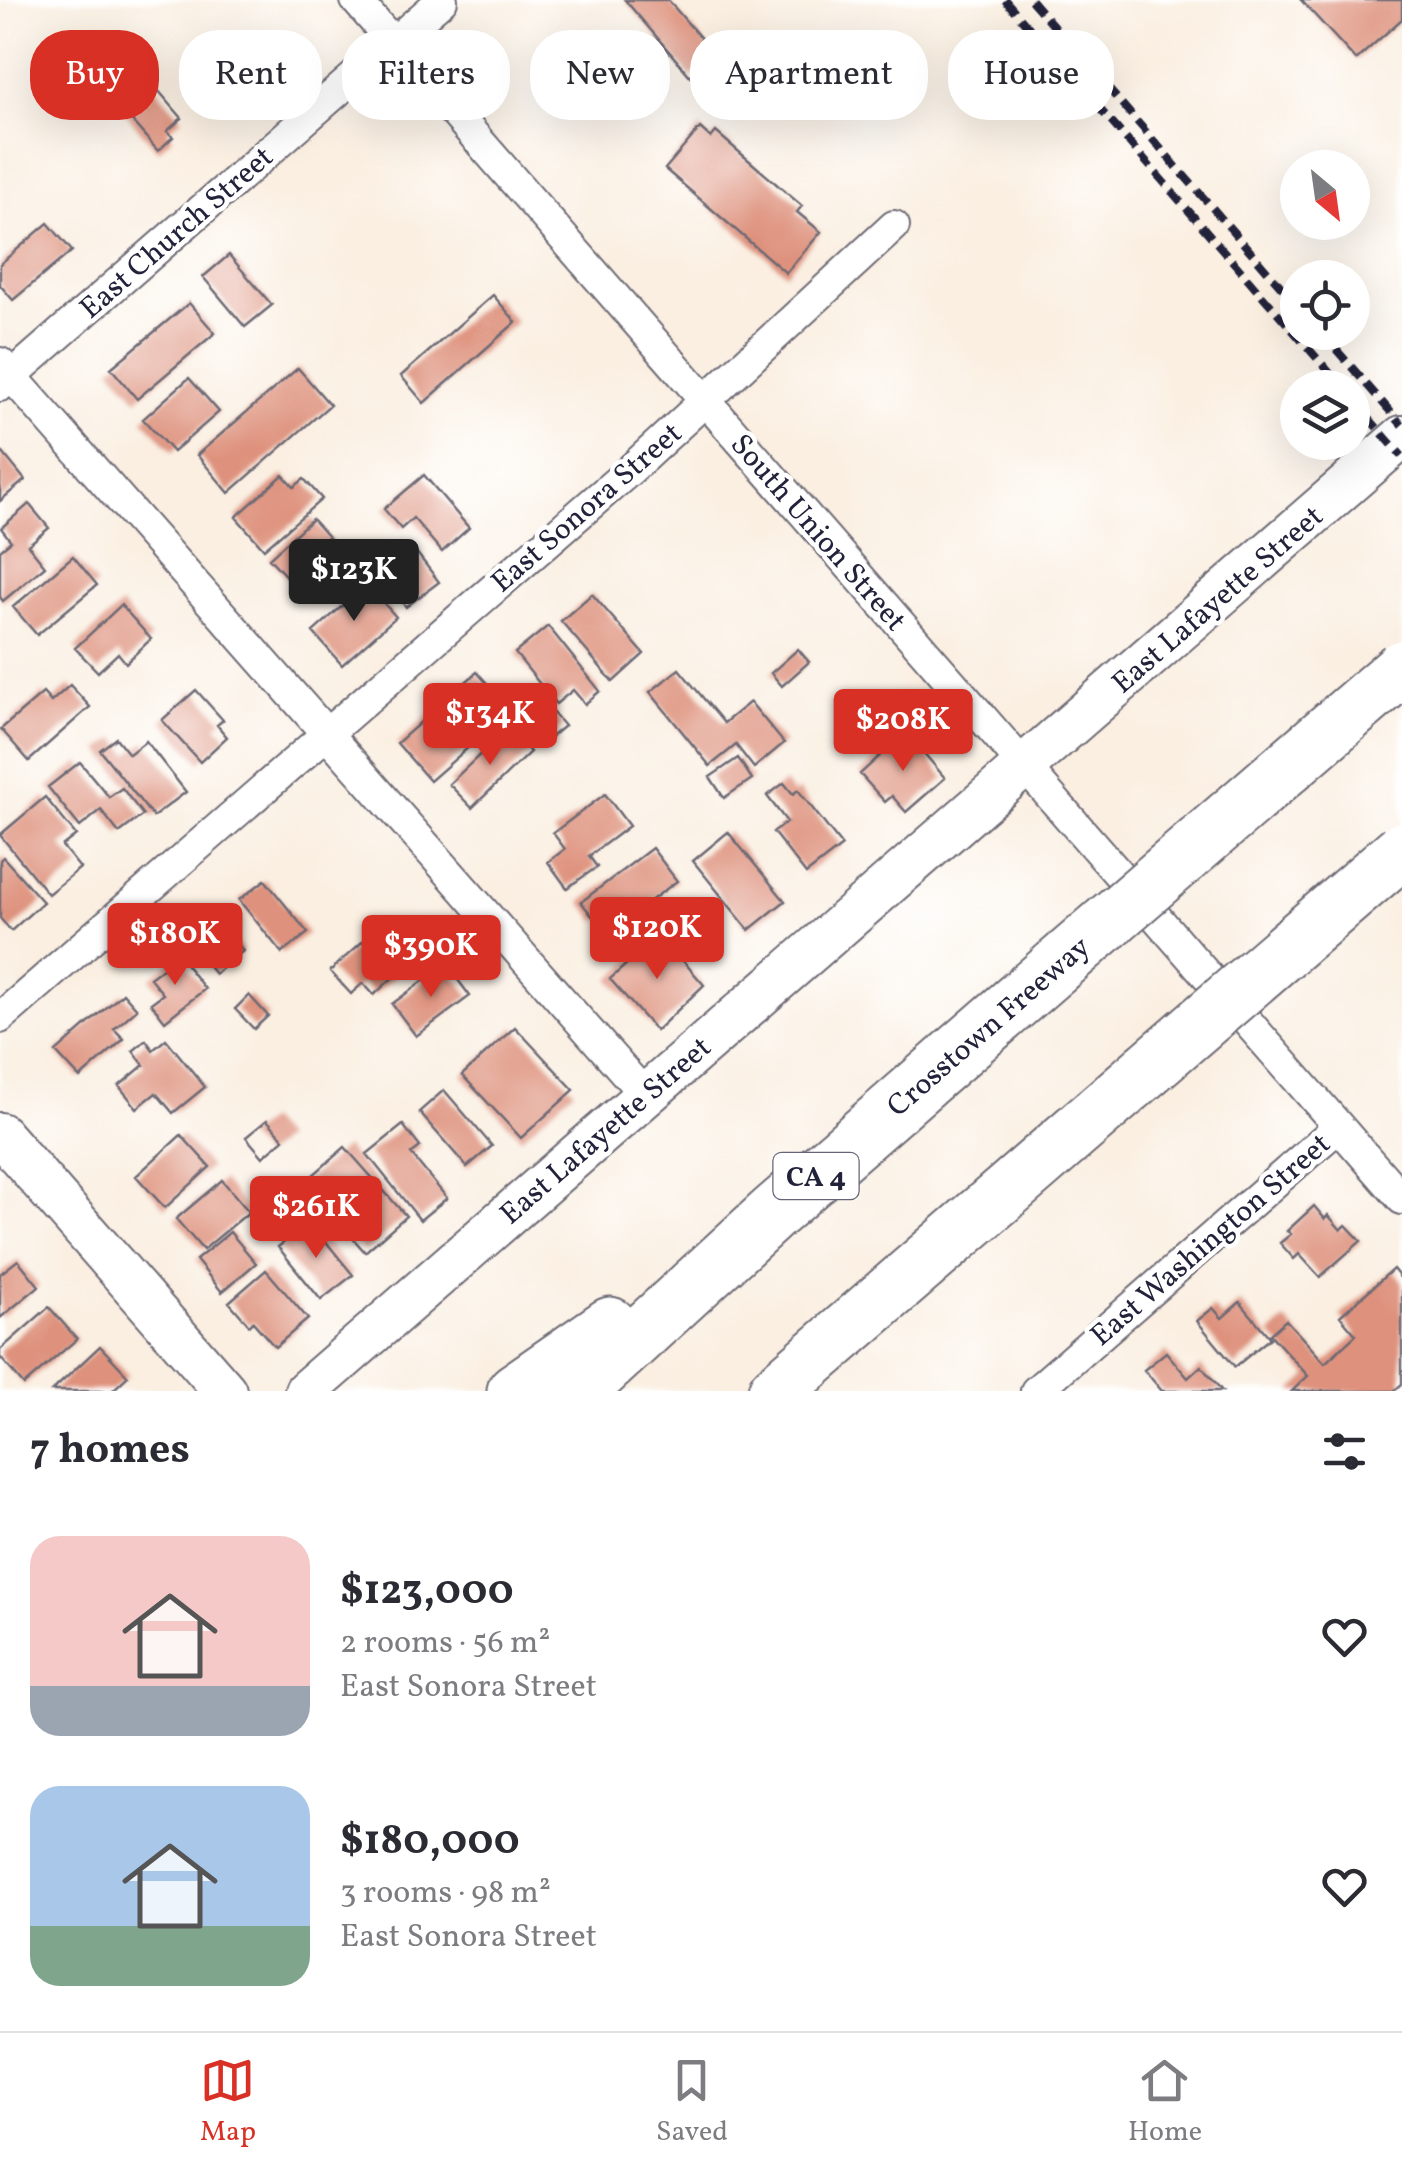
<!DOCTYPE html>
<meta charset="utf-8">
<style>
:root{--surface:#fff;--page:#f2f2f3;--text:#2b2b33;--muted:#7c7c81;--line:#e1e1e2;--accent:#d93025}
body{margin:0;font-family:Vollkorn,serif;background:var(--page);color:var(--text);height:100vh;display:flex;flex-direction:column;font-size:38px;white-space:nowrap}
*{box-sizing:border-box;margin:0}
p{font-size:32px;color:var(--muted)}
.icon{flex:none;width:55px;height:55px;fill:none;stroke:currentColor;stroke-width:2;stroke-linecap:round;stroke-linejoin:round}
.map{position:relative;height:1391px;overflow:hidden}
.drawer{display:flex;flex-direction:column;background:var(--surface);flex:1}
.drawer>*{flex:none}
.top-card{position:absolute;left:30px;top:30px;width:1342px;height:90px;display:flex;gap:20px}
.needle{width:65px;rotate:151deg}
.controls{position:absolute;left:1280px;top:150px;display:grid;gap:20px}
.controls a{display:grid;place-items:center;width:90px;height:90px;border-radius:50%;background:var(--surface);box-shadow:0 10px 40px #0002;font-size:50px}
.price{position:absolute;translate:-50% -85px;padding:0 22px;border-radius:10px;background:var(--accent);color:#fff;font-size:32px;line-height:65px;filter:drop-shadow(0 2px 5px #0008)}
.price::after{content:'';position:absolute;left:50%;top:60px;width:30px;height:22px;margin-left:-15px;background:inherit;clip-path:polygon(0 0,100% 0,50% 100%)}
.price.current{background:#222;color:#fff}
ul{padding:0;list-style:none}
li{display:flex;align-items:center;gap:30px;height:250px;padding:0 30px}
li span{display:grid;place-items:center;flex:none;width:280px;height:200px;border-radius:30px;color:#555}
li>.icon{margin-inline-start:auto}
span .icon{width:120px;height:120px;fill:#fffc;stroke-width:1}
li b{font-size:42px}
h2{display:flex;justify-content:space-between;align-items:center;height:120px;padding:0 30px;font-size:42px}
.tag{padding:0 35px;border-radius:40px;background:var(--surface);box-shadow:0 10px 40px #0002;font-size:35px;line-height:90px}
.tag.current{background:var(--accent);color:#fff}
.dock{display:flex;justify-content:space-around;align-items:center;height:140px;border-top:2px solid var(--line);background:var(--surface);font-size:28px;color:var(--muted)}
.dock a{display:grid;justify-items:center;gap:5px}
.dock .current{color:var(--accent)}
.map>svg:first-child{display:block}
.building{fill:#de927d}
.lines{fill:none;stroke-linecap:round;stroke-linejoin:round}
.street-casing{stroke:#6e6a75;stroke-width:34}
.secondary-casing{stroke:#6e6a75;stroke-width:46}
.highway-casing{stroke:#6e6a75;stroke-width:59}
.street{stroke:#fff;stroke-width:30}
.secondary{stroke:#fff;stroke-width:42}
.highway{stroke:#fff;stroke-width:55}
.rail{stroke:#22223b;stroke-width:8;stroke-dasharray:15 8;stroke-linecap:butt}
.highway-bridge-casing{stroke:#6e6a75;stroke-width:59;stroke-linecap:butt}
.highway-bridge{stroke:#fff;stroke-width:55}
.labels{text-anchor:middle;stroke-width:9;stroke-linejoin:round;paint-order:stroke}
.shield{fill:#fff;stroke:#646476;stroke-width:2.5}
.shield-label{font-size:28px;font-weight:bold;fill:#22223b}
.street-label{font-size:30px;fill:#22223b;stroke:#fff}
</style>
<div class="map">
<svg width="1402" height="1391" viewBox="0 0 1402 1391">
<rect width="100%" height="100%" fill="#fff"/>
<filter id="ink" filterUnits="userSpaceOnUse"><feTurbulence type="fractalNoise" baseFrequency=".01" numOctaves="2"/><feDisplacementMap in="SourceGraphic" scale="20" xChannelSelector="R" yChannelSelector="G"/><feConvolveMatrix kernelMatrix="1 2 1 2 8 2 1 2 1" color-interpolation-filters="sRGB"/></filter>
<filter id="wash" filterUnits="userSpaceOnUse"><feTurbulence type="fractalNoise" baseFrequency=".0048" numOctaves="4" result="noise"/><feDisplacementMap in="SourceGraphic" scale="40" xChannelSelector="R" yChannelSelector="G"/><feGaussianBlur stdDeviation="2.25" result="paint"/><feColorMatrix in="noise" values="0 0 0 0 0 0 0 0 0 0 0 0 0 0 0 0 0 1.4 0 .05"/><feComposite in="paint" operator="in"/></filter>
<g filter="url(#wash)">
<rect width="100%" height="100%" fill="#faefe1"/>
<g id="blocks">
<path class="building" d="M 625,0 L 668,0 L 716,56 L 691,77 Z
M 1301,0 L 1402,0 L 1402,19 L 1356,60 Z
M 139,68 L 182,118 L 167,131 L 173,137 L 158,151 L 109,95 Z
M 700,128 L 711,138 L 716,132 L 802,206 L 797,212 L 821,232 L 786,273 L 665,169 Z
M 48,223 L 72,251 L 13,300 L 0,285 L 0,264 Z
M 229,255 L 272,305 L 245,327 L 203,277 Z
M 493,295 L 516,322 L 424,403 L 401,376 Z
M 189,303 L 215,333 L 137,399 L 111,368 Z
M 298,368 L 330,405 L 229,493 L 197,455 Z
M 189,378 L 219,412 L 173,452 L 143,419 Z
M 3,453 L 25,480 L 0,501 L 0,455 Z
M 283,475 L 294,487 L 304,479 L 322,499 L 264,549 L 236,517 Z
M 424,475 L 469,528 L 442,552 L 413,518 L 401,529 L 384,509 Z
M 29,504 L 49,528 L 28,545 L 45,566 L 3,601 L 0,597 L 0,550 L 11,541 L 1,528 Z
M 312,519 L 338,548 L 295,586 L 269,558 Z
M 410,544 L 439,582 L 406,607 L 377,569 Z
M 73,556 L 97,585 L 37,635 L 13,607 Z
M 367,584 L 396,617 L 342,665 L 313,632 Z
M 592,594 L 644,654 L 613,682 L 561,621 Z
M 121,605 L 151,639 L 126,663 L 118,653 L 98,672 L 75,648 Z
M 548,626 L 600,691 L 585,704 L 573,690 L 556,704 L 515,653 Z
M 798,649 L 809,662 L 782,686 L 771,673 Z
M 679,669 L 724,723 L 750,702 L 784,743 L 754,768 L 736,745 L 710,766 L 650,692 Z
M 477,672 L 511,710 L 430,781 L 397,743 Z
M 70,685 L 90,707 L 29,761 L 1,729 L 43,693 L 51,702 Z
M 196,690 L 223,720 L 217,725 L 227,737 L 200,762 L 162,720 Z
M 537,694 L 564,726 L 542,744 L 515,711 Z
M 508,728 L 530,752 L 472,808 L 449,784 Z
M 906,732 L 945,778 L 906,812 L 892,796 L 885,802 L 860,774 Z
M 116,738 L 129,754 L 146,741 L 186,792 L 153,817 L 100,750 Z
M 738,758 L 752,779 L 724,798 L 710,777 Z
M 80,762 L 109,797 L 122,788 L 143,815 L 119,833 L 101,810 L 80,827 L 48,787 Z
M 784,783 L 793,794 L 798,790 L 842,846 L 806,874 L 773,832 L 787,822 L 767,796 Z
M 605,794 L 629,826 L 589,856 L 597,867 L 567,888 L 548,862 L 565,849 L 553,833 Z
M 45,797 L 76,835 L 62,846 L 80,868 L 48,894 L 0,835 Z
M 728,832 L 785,901 L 749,930 L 693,861 Z
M 652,848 L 677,881 L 626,919 L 617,907 L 597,922 L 581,902 Z
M 3,857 L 43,902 L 11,931 L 0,918 L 0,860 Z
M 265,880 L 308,933 L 282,953 L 239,900 Z
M 213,915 L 243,951 L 215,974 L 186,938 Z
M 384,922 L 416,956 L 374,995 L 363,983 L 351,994 L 330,971 Z
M 646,937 L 653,946 L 663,938 L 704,985 L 656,1031 L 610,979 L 639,953 L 635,947 Z
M 179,956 L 205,989 L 165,1021 L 151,1003 L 163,994 L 150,978 Z
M 446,964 L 470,996 L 416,1036 L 392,1004 Z
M 123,993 L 137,1009 L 114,1029 L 124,1039 L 80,1078 L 56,1052 Z
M 249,995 L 268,1016 L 254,1029 L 235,1009 Z
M 515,1027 L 574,1090 L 521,1138 L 462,1075 Z
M 166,1039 L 205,1087 L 173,1113 L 156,1093 L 137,1108 L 119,1086 L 144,1065 L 133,1051 L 146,1040 L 153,1050 Z
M 444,1090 L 492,1146 L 467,1167 L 419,1112 Z
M 267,1120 L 284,1139 L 263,1157 L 246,1137 Z
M 403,1125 L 420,1147 L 411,1154 L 447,1198 L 420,1220 L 367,1154 Z
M 181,1135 L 210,1167 L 165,1208 L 136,1176 Z
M 345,1147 L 406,1216 L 365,1252 L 304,1183 Z
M 222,1180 L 249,1212 L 203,1250 L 176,1219 Z
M 1314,1206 L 1325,1219 L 1328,1215 L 1341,1230 L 1346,1225 L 1361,1241 L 1320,1277 L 1299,1254 L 1294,1259 L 1280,1243 L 1291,1234 L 1287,1231 Z
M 310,1222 L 353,1275 L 321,1300 L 278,1247 Z
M 230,1232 L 256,1263 L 222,1292 L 196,1260 Z
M 18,1260 L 39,1286 L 0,1318 L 0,1274 Z
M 1393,1269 L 1402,1280 L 1402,1384 L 1394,1391 L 1292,1391 L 1308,1376 L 1270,1334 L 1286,1320 L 1325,1363 L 1356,1335 L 1340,1316 Z
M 266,1270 L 308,1319 L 275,1347 L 253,1322 L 249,1325 L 229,1302 Z
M 1240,1302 L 1270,1338 L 1235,1367 L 1197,1321 L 1213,1308 L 1222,1318 Z
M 49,1307 L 77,1339 L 24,1385 L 0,1357 L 0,1350 Z
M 100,1346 L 128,1376 L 112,1391 L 52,1391 Z
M 1166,1352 L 1188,1378 L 1201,1366 L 1222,1391 L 1162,1391 L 1144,1370 Z"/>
</g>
</g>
<g filter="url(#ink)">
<use href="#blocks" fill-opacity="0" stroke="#6e6a75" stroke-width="2.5"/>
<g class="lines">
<g class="street-casing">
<path id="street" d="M 356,0 L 1402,1199
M 0,363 L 645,1095
M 0,386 L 442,0
M 0,1018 L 630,470 L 894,226
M 1036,1391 L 1338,1127"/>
</g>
<g class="secondary-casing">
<path id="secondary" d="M 0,1134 L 225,1391
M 306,1391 L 1402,437"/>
</g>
<g class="highway-casing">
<path id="highway" d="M 515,1391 L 610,1325
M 579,1391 L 773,1213 L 1057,966
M 776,1391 L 1148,1069"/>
</g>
<use href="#street" class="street"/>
<use href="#secondary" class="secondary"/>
<use href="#highway" class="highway"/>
<path class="rail" d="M 1005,0 L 1343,388
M 1031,0 L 1298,306
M 1321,332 L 1402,425
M 1352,399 L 1402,456"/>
<g class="highway-bridge-casing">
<path id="highway-bridge" d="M 1057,966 L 1402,668
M 1148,1069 L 1402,850"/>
</g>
<use href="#highway-bridge" class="highway-bridge"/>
</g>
</g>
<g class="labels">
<rect class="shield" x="773.5" y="1153" width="85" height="46" rx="8"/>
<g class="shield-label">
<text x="816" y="1186">CA 4</text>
</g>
<g class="street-label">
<text transform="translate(176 232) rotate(-41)" y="10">East Church Street</text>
<text transform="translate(586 507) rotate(-41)" y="10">East Sonora Street</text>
<text transform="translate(819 532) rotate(49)" y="10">South Union Street</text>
<text transform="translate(1217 599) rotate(-41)" y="10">East Lafayette Street</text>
<text transform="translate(988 1026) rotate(-41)" y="10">Crosstown Freeway</text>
<text transform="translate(605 1130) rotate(-41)" y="10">East Lafayette Street</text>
<text transform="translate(1210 1239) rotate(-41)" y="10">East Washington Street</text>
</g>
</g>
</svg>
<div class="controls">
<a><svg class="needle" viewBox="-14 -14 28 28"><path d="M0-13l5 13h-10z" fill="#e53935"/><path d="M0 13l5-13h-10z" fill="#7c7c81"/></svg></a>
<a><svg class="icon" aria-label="locate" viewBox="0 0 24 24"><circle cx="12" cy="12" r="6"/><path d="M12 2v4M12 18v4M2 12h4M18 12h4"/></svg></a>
<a><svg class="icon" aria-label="layers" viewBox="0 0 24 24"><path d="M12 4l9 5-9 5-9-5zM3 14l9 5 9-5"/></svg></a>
</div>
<b class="price current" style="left:354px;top:624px">$123K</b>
<b class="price" style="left:490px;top:768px">$134K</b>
<b class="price" style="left:903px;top:774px">$208K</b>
<b class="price" style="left:657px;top:982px">$120K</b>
<b class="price" style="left:175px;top:988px">$180K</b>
<b class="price" style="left:431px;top:1000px">$390K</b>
<b class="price" style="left:316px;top:1261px">$261K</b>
<div class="top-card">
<a class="tag current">Buy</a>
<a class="tag">Rent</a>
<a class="tag">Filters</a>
<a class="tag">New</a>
<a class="tag">Apartment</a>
<a class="tag">House</a>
</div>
</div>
<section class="drawer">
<h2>7 homes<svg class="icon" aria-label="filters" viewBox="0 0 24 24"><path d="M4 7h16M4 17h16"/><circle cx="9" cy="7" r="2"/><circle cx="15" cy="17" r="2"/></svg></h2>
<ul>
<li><span style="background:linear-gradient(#f6c9c9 75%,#9aa5b1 0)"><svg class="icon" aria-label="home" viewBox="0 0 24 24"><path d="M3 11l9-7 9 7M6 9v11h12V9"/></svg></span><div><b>$123,000</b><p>2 rooms · 56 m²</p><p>East Sonora Street</p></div><svg class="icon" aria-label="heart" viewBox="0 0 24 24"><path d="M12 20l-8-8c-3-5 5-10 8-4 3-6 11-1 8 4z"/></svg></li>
<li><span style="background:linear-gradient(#a9c7e8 70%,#7fa58c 0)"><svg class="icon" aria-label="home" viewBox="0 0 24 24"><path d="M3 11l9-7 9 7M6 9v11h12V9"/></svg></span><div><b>$180,000</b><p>3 rooms · 98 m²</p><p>East Sonora Street</p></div><svg class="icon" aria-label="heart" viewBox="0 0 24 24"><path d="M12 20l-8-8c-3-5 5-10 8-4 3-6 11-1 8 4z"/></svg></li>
</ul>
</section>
<nav class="dock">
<a class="current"><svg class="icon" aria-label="map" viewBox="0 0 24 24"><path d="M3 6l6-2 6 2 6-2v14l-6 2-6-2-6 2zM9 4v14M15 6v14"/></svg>Map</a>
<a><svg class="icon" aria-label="saved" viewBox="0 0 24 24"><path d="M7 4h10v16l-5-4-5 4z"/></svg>Saved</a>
<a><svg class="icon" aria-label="home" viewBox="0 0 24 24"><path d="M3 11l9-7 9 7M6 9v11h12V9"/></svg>Home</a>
</nav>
